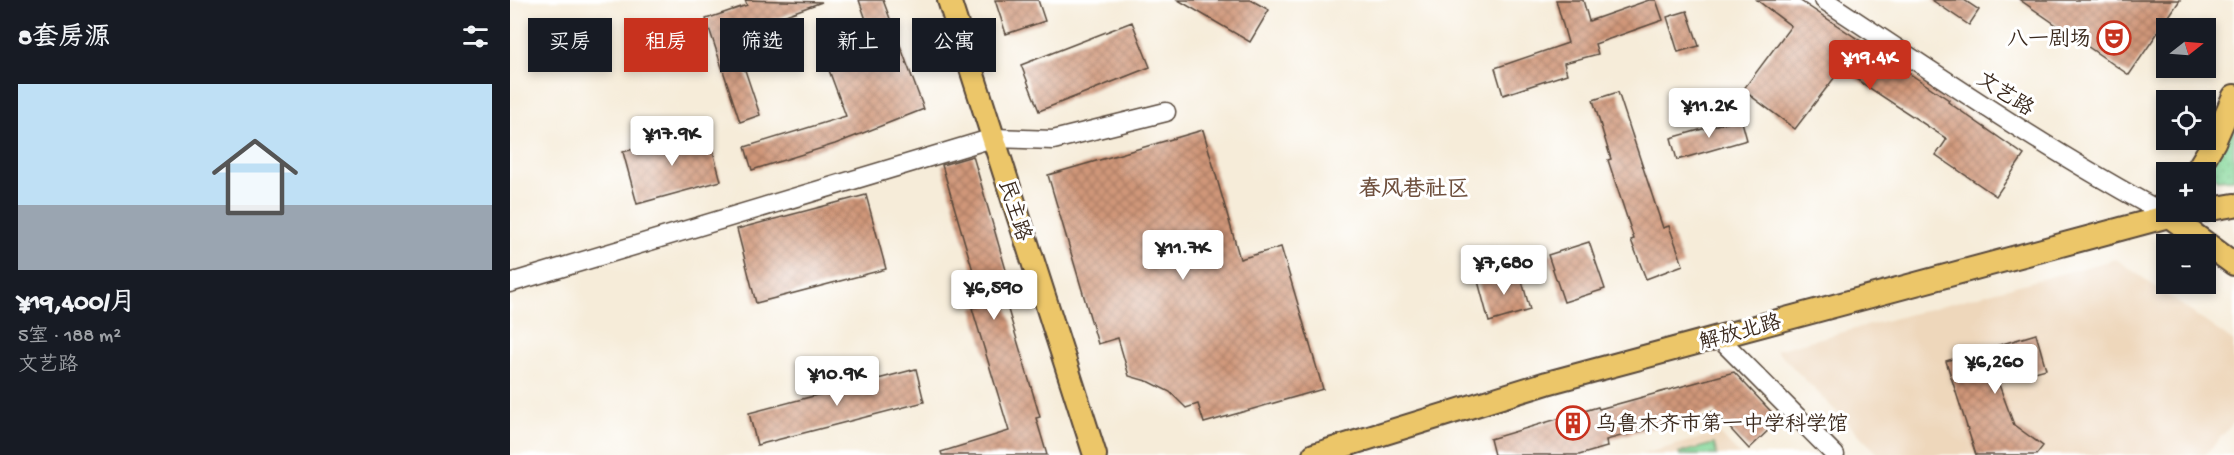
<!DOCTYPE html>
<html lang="zh">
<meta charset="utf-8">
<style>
:root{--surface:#171b24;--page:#242831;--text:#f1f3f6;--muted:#9ea1a6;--line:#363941;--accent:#c8321e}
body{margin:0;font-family:"Gochi Hand","LXGW WenKai TC",sans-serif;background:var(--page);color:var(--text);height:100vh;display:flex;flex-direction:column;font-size:22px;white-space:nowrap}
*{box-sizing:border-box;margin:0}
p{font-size:20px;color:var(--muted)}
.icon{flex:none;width:33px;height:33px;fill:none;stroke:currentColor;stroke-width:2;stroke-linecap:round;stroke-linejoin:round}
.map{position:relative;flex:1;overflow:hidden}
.side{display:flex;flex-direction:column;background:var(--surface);width:510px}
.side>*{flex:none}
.hud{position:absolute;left:18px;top:18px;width:570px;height:54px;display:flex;gap:12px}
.needle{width:39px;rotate:73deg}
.controls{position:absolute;left:1646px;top:18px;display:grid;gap:12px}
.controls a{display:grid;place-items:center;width:60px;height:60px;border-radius:0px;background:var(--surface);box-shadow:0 3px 9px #0003;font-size:30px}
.price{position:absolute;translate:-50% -51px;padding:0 14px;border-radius:6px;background:#fff;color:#222;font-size:20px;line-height:39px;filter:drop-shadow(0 2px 3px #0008)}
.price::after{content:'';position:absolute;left:50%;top:36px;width:18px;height:14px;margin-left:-9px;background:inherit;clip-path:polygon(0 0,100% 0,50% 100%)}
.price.active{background:var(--accent);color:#fff}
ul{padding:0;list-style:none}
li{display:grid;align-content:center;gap:12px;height:318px;padding:0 18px}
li+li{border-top:2px solid var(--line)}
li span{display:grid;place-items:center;height:186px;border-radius:0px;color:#555}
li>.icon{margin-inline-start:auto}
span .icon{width:108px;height:108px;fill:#fffc;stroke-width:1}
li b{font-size:26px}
h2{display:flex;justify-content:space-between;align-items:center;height:72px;padding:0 18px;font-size:26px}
.pill{padding:0 21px;border-radius:0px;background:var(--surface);box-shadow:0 3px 9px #0003;font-size:21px;line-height:54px}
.pill.active{background:var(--accent);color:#fff}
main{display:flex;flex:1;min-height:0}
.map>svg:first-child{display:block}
.built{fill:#eed7bb}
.grass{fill:url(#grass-dots);stroke:#60805c;stroke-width:1.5}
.pitch{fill:#84d799;stroke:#60805c;stroke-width:1.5}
.building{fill:url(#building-cross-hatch)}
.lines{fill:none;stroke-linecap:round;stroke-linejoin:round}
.minor-casing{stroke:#57473a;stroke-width:21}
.major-casing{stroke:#57473a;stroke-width:26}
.minor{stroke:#fff;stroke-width:18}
.major{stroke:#ecc669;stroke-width:22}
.labels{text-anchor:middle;stroke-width:6;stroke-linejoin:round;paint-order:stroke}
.poi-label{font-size:21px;fill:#3b2a1e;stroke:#fff;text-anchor:end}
.street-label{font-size:21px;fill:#3b2a1e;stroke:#fff}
.neighbourhood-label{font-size:22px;font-weight:bold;fill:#6f503e;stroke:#fff}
</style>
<main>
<section class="side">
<h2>8套房源<svg class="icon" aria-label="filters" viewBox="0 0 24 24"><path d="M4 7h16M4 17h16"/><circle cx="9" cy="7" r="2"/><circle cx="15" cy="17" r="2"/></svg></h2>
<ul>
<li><span style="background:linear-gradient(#bfe0f5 65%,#9aa5b1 0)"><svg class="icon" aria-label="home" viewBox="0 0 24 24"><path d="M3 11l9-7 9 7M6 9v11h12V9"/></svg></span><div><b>¥19,400/月</b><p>5室 · 188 m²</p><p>文艺路</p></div></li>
</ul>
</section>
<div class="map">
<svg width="1724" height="455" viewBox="0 0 1724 455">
<defs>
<pattern id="grass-dots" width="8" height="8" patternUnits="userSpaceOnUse" patternTransform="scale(1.5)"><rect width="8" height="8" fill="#84d799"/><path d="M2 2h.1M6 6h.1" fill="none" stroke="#73b983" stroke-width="1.8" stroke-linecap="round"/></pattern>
<pattern id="building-cross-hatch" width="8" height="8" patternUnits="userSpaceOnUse" patternTransform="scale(1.5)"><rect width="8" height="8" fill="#d09779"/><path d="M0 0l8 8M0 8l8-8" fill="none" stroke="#aa7b63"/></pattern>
</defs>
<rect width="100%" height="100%" fill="#fff"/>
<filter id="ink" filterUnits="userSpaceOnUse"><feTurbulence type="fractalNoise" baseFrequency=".0167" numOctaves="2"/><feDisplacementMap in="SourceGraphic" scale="12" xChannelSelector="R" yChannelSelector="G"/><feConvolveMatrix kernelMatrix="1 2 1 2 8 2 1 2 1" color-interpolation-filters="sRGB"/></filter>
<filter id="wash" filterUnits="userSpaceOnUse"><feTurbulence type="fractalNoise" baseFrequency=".008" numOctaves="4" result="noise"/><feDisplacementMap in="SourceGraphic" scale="24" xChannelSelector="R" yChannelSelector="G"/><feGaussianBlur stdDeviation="1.35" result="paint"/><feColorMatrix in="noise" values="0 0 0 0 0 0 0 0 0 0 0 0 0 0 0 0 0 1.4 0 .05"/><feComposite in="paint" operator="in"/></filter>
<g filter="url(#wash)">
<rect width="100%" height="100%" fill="#f6ecd9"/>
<path class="built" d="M 1606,259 L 1724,342 L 1724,422 L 1695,455 L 1369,455 L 1266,350 Z
M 1209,433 L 1230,455 L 1130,455 Z"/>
<path class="grass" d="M 1724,122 L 1724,179 L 1707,180 L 1699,169 Z"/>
<path class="pitch" d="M 1204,444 L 1207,455 L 1170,455 L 1169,453 Z"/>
<g id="blocks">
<path class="building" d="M 235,0 L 312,2 L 223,34 L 250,115 L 230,122 L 196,19 L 237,5 Z
M 349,0 L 373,0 L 414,109 L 325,144 L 242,170 L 235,147 L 336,116 L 310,46 L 359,28 Z
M 485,0 L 528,0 L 535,21 L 496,34 Z
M 668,0 L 741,0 L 759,10 L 740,42 Z
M 1046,0 L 1073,0 L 1079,21 L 1139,0 L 1146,0 L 1153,20 L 1085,44 L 1088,54 L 1054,63 L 1057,74 L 993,95 L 985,68 L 1058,43 Z
M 1247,0 L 1289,0 L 1439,100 L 1438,102 L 1514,155 L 1486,196 L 1426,155 L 1437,139 L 1331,69 L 1285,129 L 1233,90 L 1281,26 Z
M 1422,0 L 1454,0 L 1469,10 L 1459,25 Z
M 1510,0 L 1670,0 L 1619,75 Z
M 1177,11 L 1189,46 L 1168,52 L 1157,17 Z
M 622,22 L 640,67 L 529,111 L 511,65 Z
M 1108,92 L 1153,228 L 1159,226 L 1173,265 L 1136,279 L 1121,240 L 1124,239 L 1098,160 L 1101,159 L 1083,100 Z
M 1231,118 L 1237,140 L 1167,160 L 1161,138 Z
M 197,129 L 211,181 L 127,204 L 113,152 Z
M 693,130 L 730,259 L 771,247 L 813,389 L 694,423 L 688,404 L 676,408 L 660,392 L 640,382 L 619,376 L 608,338 L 588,344 L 538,175 Z
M 463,156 L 500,284 L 491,286 L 530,417 L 526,418 L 537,455 L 432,455 L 431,452 L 499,431 L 462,308 L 473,305 L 432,165 Z
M 356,195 L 376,269 L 246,303 L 227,229 Z
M 1079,242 L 1095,289 L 1054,302 L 1038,255 Z
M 1009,270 L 1020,310 L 979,322 L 968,281 Z
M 1526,334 L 1536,369 L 1488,382 L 1504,425 L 1533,446 L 1526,455 L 1466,455 L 1436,361 Z
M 406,369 L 414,402 L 247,445 L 239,413 Z
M 1224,372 L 1269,420 L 1239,449 L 1204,411 L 1096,440 L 1097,447 L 1069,455 L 984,455 L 980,439 L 1088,407 L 1089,409 Z"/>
</g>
</g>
<g filter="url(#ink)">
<use href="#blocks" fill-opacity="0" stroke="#57473a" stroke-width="1.5"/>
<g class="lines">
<g class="minor-casing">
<path id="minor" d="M 1314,0 C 1428,75 1539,152 1659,216
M 0,283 L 483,138 L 543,140 L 656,112
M 1208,337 L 1325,455"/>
</g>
<g class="major-casing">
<path id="major" d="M 439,0 L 585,455
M 1686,172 L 1704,142 L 1724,96
M 1695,210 L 1724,205
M 1659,216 L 1724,264
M 804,455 L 1037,383 L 1659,216 L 1685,212"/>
</g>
<use href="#minor" class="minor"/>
<use href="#major" class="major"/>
</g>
</g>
<defs>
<g id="theatre-ring" transform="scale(1.725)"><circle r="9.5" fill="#fff" stroke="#c8321e" stroke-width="1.5"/><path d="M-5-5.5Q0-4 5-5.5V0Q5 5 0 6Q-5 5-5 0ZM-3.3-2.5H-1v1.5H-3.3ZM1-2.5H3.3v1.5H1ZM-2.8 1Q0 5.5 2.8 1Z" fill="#c8321e"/></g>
<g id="building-ring" transform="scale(1.725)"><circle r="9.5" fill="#fff" stroke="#c8321e" stroke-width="1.5"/><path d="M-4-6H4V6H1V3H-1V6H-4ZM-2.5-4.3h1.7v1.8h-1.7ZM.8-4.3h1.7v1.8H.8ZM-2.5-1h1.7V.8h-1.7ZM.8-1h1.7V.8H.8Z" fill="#c8321e"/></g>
</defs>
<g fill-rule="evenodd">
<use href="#theatre-ring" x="1604" y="38"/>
<use href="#building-ring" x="1063" y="423"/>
</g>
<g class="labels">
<g class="poi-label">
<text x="1581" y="45">八一剧场</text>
<text x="1086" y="430" text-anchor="start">乌鲁木齐市第一中学科学馆</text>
</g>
<g class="street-label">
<text transform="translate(1496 93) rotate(33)" y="7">文艺路</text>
<text transform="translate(506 210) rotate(72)" y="7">民主路</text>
<text transform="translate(1230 331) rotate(-15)" y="7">解放北路</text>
</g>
<g class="neighbourhood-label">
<text x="904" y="195">春风巷社区</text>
</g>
</g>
</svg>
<div class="controls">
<a><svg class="needle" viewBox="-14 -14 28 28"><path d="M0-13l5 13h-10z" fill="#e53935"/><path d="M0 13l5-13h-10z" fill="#9ea1a6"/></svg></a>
<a><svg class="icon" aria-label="locate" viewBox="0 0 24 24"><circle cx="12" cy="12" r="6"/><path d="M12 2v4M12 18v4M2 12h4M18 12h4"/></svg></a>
<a>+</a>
<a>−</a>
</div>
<b class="price active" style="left:1360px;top:91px">¥19.4K</b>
<b class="price" style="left:1199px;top:139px">¥11.2K</b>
<b class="price" style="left:162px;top:167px">¥17.9K</b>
<b class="price" style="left:673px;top:281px">¥11.7K</b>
<b class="price" style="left:994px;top:296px">¥7,680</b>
<b class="price" style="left:484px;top:321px">¥6,590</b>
<b class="price" style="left:1485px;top:395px">¥6,260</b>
<b class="price" style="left:327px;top:407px">¥10.9K</b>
<div class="hud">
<a class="pill">买房</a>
<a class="pill active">租房</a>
<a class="pill">筛选</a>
<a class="pill">新上</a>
<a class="pill">公寓</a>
</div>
</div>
</main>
